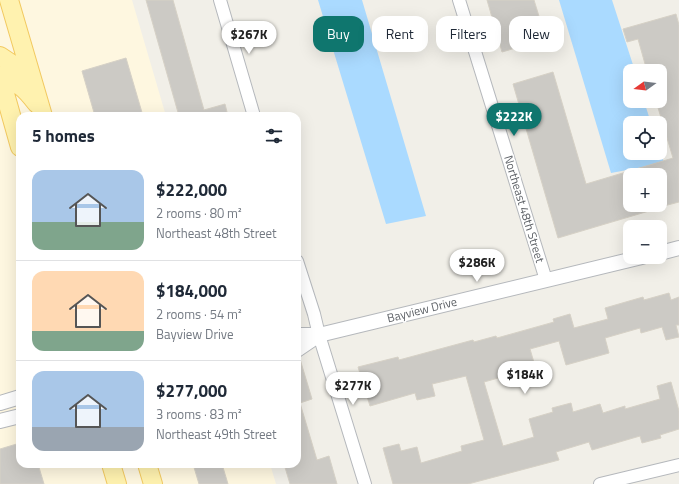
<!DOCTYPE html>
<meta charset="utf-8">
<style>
:root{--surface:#fff;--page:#f6f6f7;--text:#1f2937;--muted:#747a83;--line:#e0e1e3;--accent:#0f766e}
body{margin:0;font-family:"Titillium Web",sans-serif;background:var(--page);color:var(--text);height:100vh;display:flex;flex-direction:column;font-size:15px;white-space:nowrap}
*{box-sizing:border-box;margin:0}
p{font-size:13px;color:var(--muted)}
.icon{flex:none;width:22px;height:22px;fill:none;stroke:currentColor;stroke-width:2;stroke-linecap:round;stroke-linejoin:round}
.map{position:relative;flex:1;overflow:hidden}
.side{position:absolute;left:16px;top:112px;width:285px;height:356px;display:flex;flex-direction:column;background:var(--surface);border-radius:12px;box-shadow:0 4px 16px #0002}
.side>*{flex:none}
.guide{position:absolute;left:313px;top:16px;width:306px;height:36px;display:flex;gap:8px}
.needle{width:26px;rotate:255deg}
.buttons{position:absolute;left:623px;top:64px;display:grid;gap:8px}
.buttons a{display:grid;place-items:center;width:44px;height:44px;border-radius:8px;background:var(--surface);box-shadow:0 4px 16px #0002;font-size:20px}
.price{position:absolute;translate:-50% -34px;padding:0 9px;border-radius:14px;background:#fff;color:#222;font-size:13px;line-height:26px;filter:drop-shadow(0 1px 2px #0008)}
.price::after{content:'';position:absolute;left:50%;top:24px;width:12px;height:9px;margin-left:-6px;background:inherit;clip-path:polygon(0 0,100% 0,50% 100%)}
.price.active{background:var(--accent);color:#fff}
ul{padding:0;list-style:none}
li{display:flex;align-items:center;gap:12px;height:100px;padding:0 16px}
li+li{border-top:1px solid var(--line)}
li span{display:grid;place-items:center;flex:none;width:112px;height:80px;border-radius:12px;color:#555}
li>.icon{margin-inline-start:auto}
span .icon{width:48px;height:48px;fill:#fffc;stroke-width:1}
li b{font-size:17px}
h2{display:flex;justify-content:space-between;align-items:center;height:48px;padding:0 16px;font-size:17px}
.tag{padding:0 14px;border-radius:12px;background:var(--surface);box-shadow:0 4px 16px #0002;font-size:14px;line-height:36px}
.tag.active{background:var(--accent);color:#fff}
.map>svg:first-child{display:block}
.commercial{fill:#fef7e0}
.water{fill:#aadaff}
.building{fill:#cccac5;stroke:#d6d1c6}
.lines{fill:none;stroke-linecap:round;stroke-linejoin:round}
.minor-casing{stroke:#b5b8bc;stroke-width:14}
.tertiary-casing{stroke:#b5b8bc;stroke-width:16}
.primary-casing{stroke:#f2c960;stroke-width:20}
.minor{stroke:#fff;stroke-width:12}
.tertiary{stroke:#fff;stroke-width:14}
.primary{stroke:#fff2af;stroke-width:18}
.labels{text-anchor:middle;stroke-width:3;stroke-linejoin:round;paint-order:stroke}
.street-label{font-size:12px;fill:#5f6368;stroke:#fff}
</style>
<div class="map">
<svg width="679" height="484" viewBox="0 0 679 484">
<rect width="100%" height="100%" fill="#f1efe8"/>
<path class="commercial" d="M 0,0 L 132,0 L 166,116 L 20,116 L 20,464 L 270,464 L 276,484 L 0,484 Z"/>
<path class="water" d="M 318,0 L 362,0 L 426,216 L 386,224 Z
M 559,0 L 612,0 L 635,71 L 630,71 L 630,101 L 644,101 L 651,123 L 630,123 L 630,153 L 660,153 L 660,150 L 664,163 L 611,173 Z"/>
<path class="building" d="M 146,0 L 173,0 L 204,110 L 225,104 L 228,116 L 179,116 Z
M 487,0 L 534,0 L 546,39 L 502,52 Z
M 676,14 L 679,25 L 679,202 L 660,207 L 660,175 L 630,175 L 630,205 L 658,205 L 659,208 L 558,238 L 513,84 L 553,72 L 586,184 L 673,158 L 656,101 L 660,101 L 660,71 L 647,71 L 638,39 L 627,42 L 623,29 Z
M 126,58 L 143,116 L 95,116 L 82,71 Z
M 669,293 L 671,300 L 679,297 L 679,325 L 676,325 L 679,337 L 666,340 L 662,327 L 641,333 L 640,328 L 605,338 L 609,353 L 566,365 L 559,341 L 530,349 L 538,376 L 519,381 L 516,373 L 484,382 L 503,446 L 534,437 L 529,419 L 553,412 L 552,408 L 571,403 L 573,412 L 600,404 L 603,413 L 625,406 L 625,409 L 660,399 L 657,386 L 671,382 L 679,411 L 679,429 L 660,435 L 661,438 L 642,443 L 640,436 L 592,450 L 589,442 L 556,452 L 559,460 L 468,484 L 393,484 L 383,448 L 399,444 L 401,451 L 417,447 L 421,463 L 462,451 L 461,446 L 484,440 L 466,376 L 432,384 L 435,396 L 417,400 L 415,393 L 370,406 L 358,367 L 398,357 L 399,360 L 473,340 L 474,342 L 496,336 L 497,338 L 554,322 L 553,319 L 570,314 L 574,328 L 608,319 L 605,308 L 643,297 L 644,300 Z
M 300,359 L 312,399 L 300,403 L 317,460 L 329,456 L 337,484 L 290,484 L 284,464 L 297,464 L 297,360 Z
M 20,443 L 20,464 L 38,464 L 44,484 L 0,484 L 0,449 Z
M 193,464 L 222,464 L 228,484 L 199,484 Z"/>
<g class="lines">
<g class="minor-casing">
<path id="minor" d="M 220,0 L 254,116
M 459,0 L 546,280
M 297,261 L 314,314 L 319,335 L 365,484
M 600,484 L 679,465"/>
</g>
<g class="tertiary-casing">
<path id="tertiary" d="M 660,253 L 679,248
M 297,335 L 319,335 L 642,257
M 297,350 L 319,335
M 0,403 L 20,397
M 0,421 L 20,416"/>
</g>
<g class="primary-casing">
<path id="primary" d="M 9,0 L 43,116
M 0,56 L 18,68 L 29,70
M 0,76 L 20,147
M 1,80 C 20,82 25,89 37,104
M 111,464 L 117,484
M 147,464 L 153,484"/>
</g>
<use href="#minor" class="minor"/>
<use href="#tertiary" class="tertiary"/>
<use href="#primary" class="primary"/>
</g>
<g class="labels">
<g class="street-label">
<text transform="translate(524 209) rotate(73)" y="4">Northeast 48th Street</text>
<text transform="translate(422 310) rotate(-14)" y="4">Bayview Drive</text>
</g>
</g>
</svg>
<div class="buttons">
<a><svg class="needle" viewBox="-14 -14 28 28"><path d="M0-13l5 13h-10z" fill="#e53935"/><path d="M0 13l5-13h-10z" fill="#747a83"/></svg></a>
<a><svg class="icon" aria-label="locate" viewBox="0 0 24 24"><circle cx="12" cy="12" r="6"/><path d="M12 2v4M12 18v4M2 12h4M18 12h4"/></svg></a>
<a>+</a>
<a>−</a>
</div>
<b class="price" style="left:249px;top:55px">$267K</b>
<b class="price active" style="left:514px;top:137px">$222K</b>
<b class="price" style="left:477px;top:283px">$286K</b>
<b class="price" style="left:525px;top:395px">$184K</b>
<b class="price" style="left:353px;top:406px">$277K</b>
<div class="guide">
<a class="tag active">Buy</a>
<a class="tag">Rent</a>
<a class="tag">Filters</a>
<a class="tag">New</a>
</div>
<section class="side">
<h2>5 homes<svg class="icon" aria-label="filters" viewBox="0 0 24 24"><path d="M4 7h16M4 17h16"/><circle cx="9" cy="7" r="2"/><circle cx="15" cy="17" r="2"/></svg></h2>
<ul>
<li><span style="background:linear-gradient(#a9c7e8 65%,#7fa58c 0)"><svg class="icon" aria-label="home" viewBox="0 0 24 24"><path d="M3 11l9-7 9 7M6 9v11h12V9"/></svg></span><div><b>$222,000</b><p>2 rooms · 80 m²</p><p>Northeast 48th Street</p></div></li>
<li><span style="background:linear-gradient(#ffd9b3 75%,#7fa58c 0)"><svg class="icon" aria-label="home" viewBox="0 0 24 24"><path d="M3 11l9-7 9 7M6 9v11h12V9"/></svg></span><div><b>$184,000</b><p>2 rooms · 54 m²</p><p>Bayview Drive</p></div></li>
<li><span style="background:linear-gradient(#a9c7e8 70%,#9aa5b1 0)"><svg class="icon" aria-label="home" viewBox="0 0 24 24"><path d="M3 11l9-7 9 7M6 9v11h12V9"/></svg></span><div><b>$277,000</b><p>3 rooms · 83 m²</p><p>Northeast 49th Street</p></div></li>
</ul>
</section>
</div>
